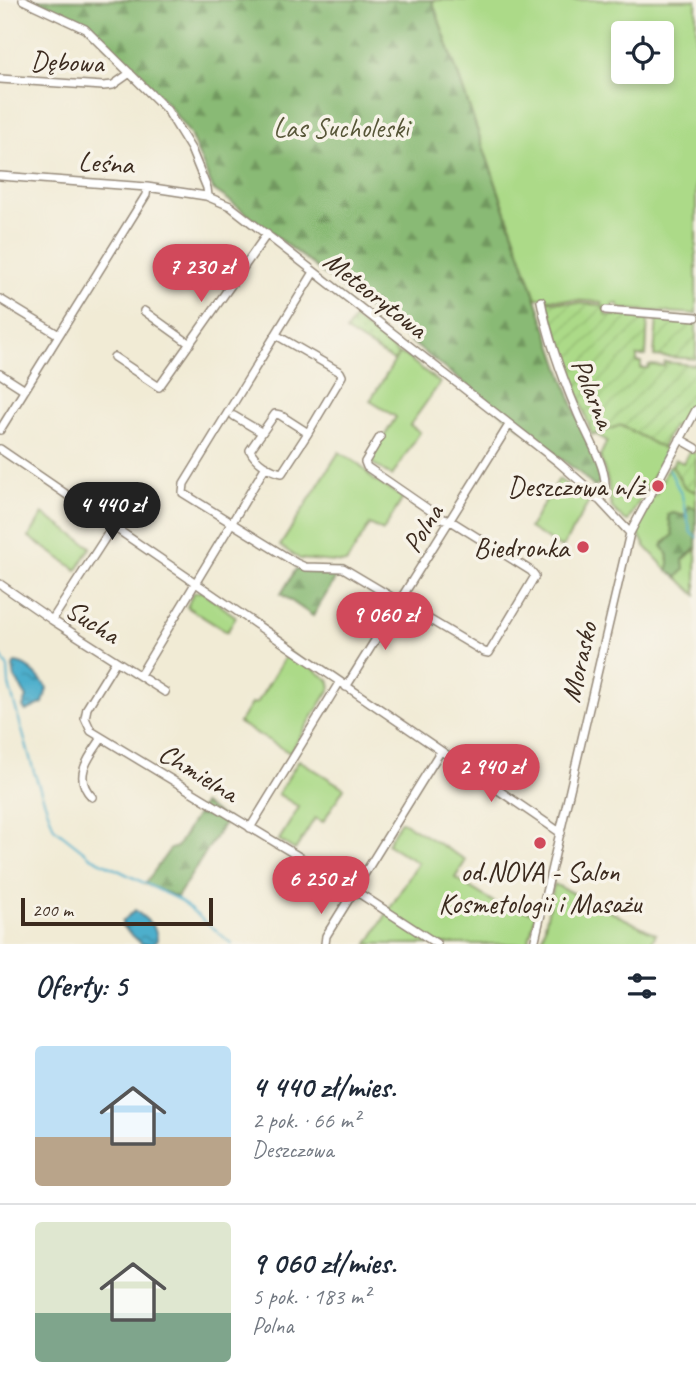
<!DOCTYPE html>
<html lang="pl">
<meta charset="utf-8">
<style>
:root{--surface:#fff;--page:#f6f6f7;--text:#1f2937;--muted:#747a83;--line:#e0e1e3;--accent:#d1495b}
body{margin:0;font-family:Caveat,sans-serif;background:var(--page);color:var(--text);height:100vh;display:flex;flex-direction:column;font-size:26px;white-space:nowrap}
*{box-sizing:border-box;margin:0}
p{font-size:23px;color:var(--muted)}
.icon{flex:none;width:38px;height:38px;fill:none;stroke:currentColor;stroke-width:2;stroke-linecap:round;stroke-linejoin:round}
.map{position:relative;height:944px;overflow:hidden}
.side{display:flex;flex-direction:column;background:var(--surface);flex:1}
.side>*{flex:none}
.controls{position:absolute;left:611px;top:21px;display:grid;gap:14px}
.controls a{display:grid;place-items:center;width:63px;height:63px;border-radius:7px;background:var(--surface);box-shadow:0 4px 10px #0003;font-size:35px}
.scale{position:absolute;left:21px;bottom:18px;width:192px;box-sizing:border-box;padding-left:7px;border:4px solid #3b2a1e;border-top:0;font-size:19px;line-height:24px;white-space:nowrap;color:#3b2a1e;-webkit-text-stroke:5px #f7f3e8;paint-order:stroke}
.price{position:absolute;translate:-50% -60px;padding:0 16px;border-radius:24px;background:var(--accent);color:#fff;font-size:23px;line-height:46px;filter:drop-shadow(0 2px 4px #0008)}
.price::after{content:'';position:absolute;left:50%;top:42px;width:21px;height:16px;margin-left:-10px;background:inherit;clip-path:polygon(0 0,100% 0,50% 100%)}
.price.active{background:#222;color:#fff}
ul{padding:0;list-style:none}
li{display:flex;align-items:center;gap:21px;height:175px;padding:0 35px}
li+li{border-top:2px solid var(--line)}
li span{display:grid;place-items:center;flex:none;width:196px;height:140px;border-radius:7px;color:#555}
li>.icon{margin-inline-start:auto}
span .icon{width:84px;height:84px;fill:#fffc;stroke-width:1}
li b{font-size:30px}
h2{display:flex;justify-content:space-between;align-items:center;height:84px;padding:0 35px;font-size:30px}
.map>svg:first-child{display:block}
.grass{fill:#acda88;stroke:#748253;stroke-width:2;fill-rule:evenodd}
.forest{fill:url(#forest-firs);stroke:#627249;stroke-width:2}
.park{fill:url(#park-dots);stroke:#748253;stroke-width:2}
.garden{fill:url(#garden-furrows);stroke:#748253;stroke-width:2}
.water{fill:url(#water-ripples);stroke:#446c75;stroke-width:2}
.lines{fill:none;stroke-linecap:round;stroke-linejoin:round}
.stream{stroke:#4dafcc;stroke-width:2}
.minor-casing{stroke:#968a7a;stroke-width:10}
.minor{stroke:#fff;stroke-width:7}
.poi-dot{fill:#d1495b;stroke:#f7f3e8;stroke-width:2.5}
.labels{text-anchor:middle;stroke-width:7;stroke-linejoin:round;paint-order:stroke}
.street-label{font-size:28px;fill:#3b2a1e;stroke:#f7f3e8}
.park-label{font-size:28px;fill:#575638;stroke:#f7f3e8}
.poi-label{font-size:28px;fill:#3b2a1e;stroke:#f7f3e8;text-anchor:end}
</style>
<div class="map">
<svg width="696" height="944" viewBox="0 0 696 944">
<defs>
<pattern id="forest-firs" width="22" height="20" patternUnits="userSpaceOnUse" patternTransform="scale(1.75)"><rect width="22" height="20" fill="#89ba74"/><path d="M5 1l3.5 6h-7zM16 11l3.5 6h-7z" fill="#71975f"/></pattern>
<pattern id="park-dots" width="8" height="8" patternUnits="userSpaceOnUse" patternTransform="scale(1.75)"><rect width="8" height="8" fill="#acda88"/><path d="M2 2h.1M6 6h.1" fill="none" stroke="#95bb75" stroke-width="1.8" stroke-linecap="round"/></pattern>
<pattern id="garden-furrows" width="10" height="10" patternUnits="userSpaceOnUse" patternTransform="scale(1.75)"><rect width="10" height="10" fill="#acda88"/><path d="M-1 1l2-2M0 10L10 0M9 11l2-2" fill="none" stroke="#95bb75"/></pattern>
<pattern id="water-ripples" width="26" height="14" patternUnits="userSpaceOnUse" patternTransform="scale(1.75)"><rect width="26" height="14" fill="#4dafcc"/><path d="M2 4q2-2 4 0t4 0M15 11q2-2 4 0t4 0" fill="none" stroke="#418fa5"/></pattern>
</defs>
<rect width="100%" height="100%" fill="#f7f3e8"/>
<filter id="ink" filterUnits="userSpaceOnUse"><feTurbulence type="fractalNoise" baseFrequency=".0143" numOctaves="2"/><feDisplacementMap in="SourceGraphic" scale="14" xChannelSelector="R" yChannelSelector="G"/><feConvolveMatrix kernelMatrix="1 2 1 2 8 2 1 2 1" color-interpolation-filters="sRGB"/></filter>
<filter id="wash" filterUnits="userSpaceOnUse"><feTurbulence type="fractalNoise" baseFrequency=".00686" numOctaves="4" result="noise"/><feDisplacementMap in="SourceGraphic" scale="28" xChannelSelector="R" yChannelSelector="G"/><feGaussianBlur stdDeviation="1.57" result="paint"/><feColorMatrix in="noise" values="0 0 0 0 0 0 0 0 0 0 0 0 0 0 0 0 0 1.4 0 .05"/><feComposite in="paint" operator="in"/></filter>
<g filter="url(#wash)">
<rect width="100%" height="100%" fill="#f1ebd5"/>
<path class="grass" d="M 432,0 L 696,0 L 696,314 L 620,309 L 618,304 L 613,304 L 612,309 L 603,308 L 601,302 L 536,298 ZM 623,33 L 662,33 L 662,72 L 623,72 Z
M 399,354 L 404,355 L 440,383 L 410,425 L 420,432 L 392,476 L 369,461 L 396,417 L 370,401 Z
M 620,425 L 668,450 L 628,521 L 624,520 L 612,508 L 610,501 L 608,482 L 600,456 L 607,441 L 595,434 Z
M 339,452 L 360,465 L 373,479 L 403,498 L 383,531 L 370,524 L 346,563 L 300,559 L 280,546 Z
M 672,465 L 684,487 L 696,492 L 696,509 L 685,516 L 673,513 L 668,519 L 672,524 L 673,536 L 663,543 L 670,564 L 667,570 L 645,546 L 637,531 L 652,496 L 655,496 L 668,467 Z
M 559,479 L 589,502 L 562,548 L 529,528 Z
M 43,514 L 91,547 L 77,570 L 29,537 Z
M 696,548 L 696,595 L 677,577 L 684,570 L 683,560 Z
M 202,591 L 236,617 L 227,632 L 187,607 L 193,593 Z
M 288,652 L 329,680 L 331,687 L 290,753 L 239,723 L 251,704 L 257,703 Z
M 299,760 L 344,788 L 323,822 L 315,818 L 295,850 L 279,840 L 299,807 L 278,794 Z
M 401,821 L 466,860 L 455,878 L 497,904 L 536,913 L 528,944 L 368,944 L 418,863 L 387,844 Z
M 554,884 L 656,934 L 651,944 L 541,944 Z"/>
<path class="forest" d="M 32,0 L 432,0 L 575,411 L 603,480 L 594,487 L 581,474 C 463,384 348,291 230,201 L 213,189 L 190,134 L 166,102 L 84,23 Z
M 689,506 L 696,509 L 696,548 L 683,560 L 684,570 L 677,577 L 667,570 C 672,561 668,553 662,546 L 673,535 L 668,515 L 673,513 L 685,516 Z
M 296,569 L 340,571 L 313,616 L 281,594 Z
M 203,804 L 227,819 L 177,897 L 145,884 L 170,849 L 177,847 Z"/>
<path class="park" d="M 354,319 L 399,354 L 394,361 L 346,331 Z"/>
<path class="garden" d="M 546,301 L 602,305 L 606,315 L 648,317 L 646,356 L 637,356 L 637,362 L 641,362 L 641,368 L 648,368 L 649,365 L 664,366 L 665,362 L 695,365 L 696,362 L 696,398 L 679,429 L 673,426 L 662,448 L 621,425 L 592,435 Z
M 657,318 L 696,320 L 696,359 L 654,356 Z
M 690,450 L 696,454 L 696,492 L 684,487 L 672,465 L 675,459 L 683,463 Z"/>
<path class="water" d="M 15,663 C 28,664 40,678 47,688 L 43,703 L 26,711 L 23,707 L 27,697 L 15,678 L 13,666 Z
M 135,910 C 144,918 158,926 157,940 L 153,944 L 142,944 L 122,926 L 122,922 Z"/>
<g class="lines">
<path class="stream" d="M 661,462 L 665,453
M 669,469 L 682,496 L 691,533 L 696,537
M 0,654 L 8,668 L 9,685 L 34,772 L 54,828 L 91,857 L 179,900 L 232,944"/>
</g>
</g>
<g filter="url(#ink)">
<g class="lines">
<g class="minor-casing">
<path id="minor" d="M 23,0 L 85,29 L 167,110 L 191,149 L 207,188 L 208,196
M 0,79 L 103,86 L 113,85 L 130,73
M 0,176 L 147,187 L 206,196 L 230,206 L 558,462 L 590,490 L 630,533
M 183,256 L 229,288
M 314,272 L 184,484 L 183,493 L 296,563 L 305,567 L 343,568 L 484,652 L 489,653 L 535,576 L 531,571 L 451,521 L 441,518 L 367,467 L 365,462 L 380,437
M 0,299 L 59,335
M 541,301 C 548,339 563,379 578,414 C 586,433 606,466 605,485 C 605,492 601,495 597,499
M 606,310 L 696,317
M 144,311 L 190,344
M 276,335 L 340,372 L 342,376 L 308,433
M 114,357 L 159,387 L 267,234
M 0,374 L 25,390
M 275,414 L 280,415 L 308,433 L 282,473 C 270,471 255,461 250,450 Z
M 234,416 L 261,432
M 0,430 L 146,195 L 147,187
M 680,439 L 696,448
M 0,449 L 561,833
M 0,584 L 52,620 L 165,692
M 52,620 L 113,526
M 116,661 L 87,708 L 85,718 L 91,731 L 354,890 L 437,944
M 140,675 L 266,466
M 346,687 L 509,425
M 92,797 C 72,777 89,757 102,738
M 250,828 L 339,683
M 325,944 L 326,936 L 440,752
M 534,944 L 630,533 L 696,410"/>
</g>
<use href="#minor" class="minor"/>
</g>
</g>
<g class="poi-dot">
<circle cx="658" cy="486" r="7"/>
<circle cx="583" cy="547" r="7"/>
<circle cx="540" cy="843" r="7"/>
</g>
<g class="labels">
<g class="street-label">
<text transform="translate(67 61) rotate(2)" y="10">Dębowa</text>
<text transform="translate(106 162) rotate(4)" y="10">Leśna</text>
<text transform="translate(376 294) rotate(38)" y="10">Meteorytowa</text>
<text transform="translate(594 393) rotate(68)" y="10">Polarna</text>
<text transform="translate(422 528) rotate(-58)" y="10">Polna</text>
<text transform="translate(93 621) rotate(32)" y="10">Sucha</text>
<text transform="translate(578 662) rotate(-77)" y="10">Morasko</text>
<text transform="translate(199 772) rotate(31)" y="10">Chmielna</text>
</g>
<g class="park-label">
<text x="341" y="137">Las Sucholeski</text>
</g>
<g class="poi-label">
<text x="644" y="496">Deszczowa n/ż</text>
<text x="569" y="557">Biedronka</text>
<text x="540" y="881" text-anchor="middle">od.NOVA - Salon<tspan x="540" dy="32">Kosmetologii i Masażu</tspan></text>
</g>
</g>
</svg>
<div class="controls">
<a><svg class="icon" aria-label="locate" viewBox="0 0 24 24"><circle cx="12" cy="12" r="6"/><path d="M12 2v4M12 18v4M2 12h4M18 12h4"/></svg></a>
</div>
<div class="scale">200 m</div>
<b class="price" style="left:201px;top:304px">7 230 zł</b>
<b class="price active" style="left:112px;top:542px">4 440 zł</b>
<b class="price" style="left:385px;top:652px">9 060 zł</b>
<b class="price" style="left:491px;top:804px">2 940 zł</b>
<b class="price" style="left:321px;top:916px">6 250 zł</b>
</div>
<section class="side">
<h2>Oferty: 5<svg class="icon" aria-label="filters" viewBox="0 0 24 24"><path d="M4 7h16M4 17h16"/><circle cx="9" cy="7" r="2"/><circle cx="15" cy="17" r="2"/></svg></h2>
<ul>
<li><span style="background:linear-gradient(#bfe0f5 65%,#b9a48a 0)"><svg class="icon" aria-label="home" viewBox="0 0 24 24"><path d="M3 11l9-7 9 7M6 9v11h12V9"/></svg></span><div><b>4 440 zł/mies.</b><p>2 pok. · 66 m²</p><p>Deszczowa</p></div></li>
<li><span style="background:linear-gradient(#dfe7d0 65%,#7fa58c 0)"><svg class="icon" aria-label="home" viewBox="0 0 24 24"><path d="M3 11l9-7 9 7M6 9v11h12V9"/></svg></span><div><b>9 060 zł/mies.</b><p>5 pok. · 183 m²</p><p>Polna</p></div></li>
</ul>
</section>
